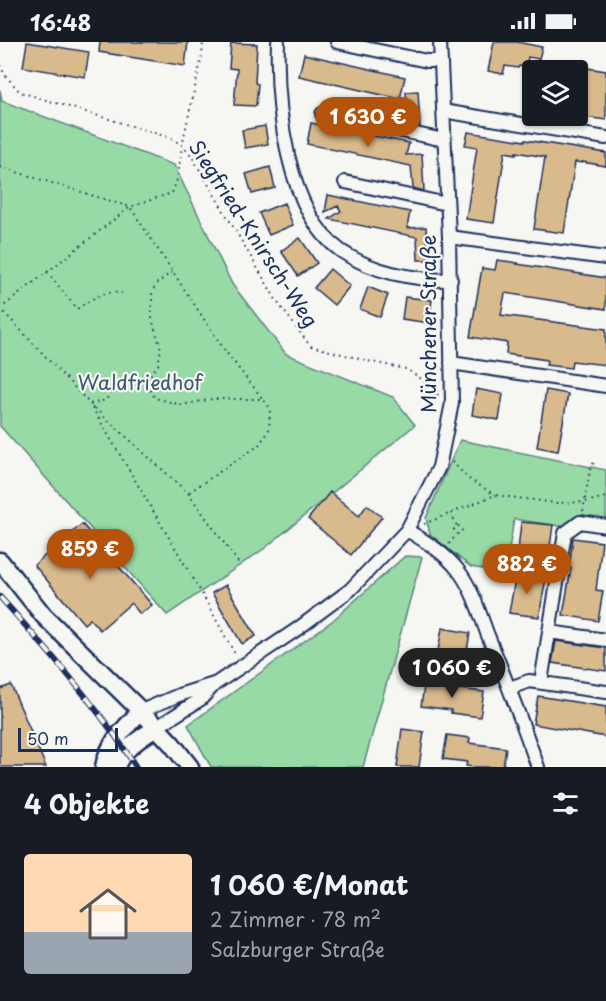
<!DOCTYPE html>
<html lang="de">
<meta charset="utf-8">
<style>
:root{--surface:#171b24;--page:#20242c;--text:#f1f3f6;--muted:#9ea1a6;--accent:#b45309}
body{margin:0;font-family:"Playpen Sans",sans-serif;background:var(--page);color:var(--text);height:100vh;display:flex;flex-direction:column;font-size:22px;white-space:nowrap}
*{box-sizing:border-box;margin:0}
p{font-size:20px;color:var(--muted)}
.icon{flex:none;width:33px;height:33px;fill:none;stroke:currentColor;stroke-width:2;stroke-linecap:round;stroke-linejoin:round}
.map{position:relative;height:725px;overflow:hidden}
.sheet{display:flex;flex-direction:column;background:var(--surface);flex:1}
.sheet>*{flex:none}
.buttons{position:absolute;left:522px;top:18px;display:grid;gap:12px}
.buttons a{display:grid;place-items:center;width:66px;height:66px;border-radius:6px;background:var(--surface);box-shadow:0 2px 4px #0004;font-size:30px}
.scale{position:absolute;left:18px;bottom:15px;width:100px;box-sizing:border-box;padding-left:6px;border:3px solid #1b2f5e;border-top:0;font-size:16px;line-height:21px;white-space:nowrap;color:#1b2f5e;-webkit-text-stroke:4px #f6f6f2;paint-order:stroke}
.price{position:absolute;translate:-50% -51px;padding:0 14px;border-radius:21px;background:var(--accent);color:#fff;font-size:20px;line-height:39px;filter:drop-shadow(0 2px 3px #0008)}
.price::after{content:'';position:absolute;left:50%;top:36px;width:18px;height:14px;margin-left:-9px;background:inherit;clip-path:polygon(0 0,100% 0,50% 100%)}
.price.on{background:#222;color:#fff}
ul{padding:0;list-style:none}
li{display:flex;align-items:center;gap:18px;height:150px;padding:0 24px}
li span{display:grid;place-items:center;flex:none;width:168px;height:120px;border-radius:6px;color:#555}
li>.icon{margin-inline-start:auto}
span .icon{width:72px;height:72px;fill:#fffc;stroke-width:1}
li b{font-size:26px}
h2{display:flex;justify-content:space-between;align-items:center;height:72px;padding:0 24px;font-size:26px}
.status{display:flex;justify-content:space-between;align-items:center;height:42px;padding:0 30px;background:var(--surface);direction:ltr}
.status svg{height:16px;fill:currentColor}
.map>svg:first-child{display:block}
.green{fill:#98daa5;stroke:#5a8482;stroke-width:1.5}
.building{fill:#d9ba8c;stroke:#1b2f5e;stroke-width:1.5}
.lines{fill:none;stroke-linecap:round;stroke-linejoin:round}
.street-casing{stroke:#1b2f5e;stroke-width:16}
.secondary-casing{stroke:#1b2f5e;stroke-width:21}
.path{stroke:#1b2f5e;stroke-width:2;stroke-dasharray:1.5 4.5;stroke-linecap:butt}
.street{stroke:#f6f6f2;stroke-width:12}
.secondary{stroke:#f6f6f2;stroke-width:16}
.rail-casing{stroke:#1b2f5e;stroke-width:6}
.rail{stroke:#f6f6f2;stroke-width:4;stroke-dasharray:11;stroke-linecap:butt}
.labels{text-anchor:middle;stroke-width:4.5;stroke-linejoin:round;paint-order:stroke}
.street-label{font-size:20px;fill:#1b2f5e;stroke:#f6f6f2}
.park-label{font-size:20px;fill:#3a5a70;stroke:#f6f6f2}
</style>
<div class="status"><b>16:48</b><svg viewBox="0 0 49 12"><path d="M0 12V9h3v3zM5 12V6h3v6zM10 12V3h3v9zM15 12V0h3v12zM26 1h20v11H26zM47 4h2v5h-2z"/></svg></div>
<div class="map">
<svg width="606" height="725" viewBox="0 0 606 725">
<rect width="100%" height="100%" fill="#f6f6f2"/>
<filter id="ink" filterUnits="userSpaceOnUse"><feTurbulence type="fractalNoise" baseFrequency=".0167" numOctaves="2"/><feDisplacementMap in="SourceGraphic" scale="12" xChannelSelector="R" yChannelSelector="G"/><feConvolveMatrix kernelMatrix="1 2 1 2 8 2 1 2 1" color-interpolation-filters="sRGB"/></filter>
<g filter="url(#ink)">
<path class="green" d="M 0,48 L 2,59 L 174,123 L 232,242 L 286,312 L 393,355 L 415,383 L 265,506 L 167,573 L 0,384 Z
M 460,398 L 606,428 L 606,481 L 566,485 L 514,477 L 505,531 L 471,525 L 430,492 L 426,476 Z
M 405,514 L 422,515 L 363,725 L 211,725 L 188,683 L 332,579 Z"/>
<path class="building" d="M 27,0 L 89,10 L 85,35 L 23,25 Z
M 100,0 L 188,0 L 185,24 L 99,10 Z
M 494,0 L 517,0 L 542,5 L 539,17 L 528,15 L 526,25 L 519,24 L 518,26 L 505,24 L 503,32 L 488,29 Z
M 231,1 L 257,2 L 255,41 L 258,42 L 256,64 L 234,63 L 237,27 L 229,26 Z
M 304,12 L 405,35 L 400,57 L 299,34 Z
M 581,25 L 606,29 L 606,78 L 578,74 L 578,47 Z
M 418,49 L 420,84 L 409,82 L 406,50 Z
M 311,81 L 409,101 L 406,113 L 422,112 L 424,149 L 413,146 L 411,124 L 307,102 Z
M 265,84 L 268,102 L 245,106 L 242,88 Z
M 468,90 L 525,99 L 525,98 L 606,111 L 606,124 L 582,120 L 582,121 L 575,120 L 564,191 L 534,187 L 545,115 L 516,110 L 516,112 L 505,110 L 494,181 L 466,177 L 477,105 L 465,103 Z
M 270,125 L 275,146 L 252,152 L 246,132 Z
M 328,153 L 410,170 L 407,186 L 426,185 L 428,218 L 418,218 L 417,195 L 329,177 L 341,169 L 338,164 L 325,170 Z
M 284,161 L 293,183 L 269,193 L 259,171 Z
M 300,196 L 317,221 L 298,234 L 281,209 Z
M 497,218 L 518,221 L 517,222 L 606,236 L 606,267 L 505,251 L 501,273 L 606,287 L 606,323 L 572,319 L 571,326 L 546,323 L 547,318 L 506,312 L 507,301 L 470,295 L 482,226 L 495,228 Z
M 330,227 L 350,244 L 334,263 L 314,246 Z
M 368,245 L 388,253 L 380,275 L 360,267 Z
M 405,255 L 432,258 L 429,281 L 402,277 Z
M 476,347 L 503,352 L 499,378 L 472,373 Z
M 546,348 L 568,352 L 558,409 L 537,405 Z
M 330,450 L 359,474 L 367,463 L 382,475 L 351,513 L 308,477 Z
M 521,480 L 553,483 L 549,512 L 518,509 Z
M 82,482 L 152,563 L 140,572 L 131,561 L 100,588 L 90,577 L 84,582 L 34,523 Z
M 573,496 L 602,500 L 596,548 L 603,549 L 598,579 L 563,573 L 571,526 L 569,526 Z
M 516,531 L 546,536 L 539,575 L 509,571 Z
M 226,543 L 256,594 L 242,602 L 212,551 Z
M 442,586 L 470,591 L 466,614 L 438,609 Z
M 556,599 L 606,606 L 606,629 L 552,621 Z
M 425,638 L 460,643 L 460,647 L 484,650 L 480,675 L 451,671 L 451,668 L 421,664 Z
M 11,643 L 46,725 L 0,725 L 0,647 Z
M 538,654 L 606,665 L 606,695 L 533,682 Z
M 402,687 L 424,690 L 419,725 L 397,725 Z
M 447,693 L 470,696 L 469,701 L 506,706 L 503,725 L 473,725 L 466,724 L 467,720 L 443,717 Z"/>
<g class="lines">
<g class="street-casing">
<path id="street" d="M 278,0 C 276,62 286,170 341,209 C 372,230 413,238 451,238
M 337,0 L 427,19 L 441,19
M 443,69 L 606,96
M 322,72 L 444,98
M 345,140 L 447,162
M 449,195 L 606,216
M 451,321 L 606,344
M 407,488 C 425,499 445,511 458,528 C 472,546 479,569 487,591 C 505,635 522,680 538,725
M 549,590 L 606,598
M 541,640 L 565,491 L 580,480 L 606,484
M 510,646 L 529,639 L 606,650
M 141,669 L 179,653 L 214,642
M 157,685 L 201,657 L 215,642 L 296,588 L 350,548 L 407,488 L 439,425 L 452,361 L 449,195 L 440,0"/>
</g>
<g class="secondary-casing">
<path id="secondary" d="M 0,519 L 44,574 L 141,669 L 172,702 L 190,725
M 104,725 C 108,701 125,686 141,669
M 116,725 C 123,706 141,696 157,685"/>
</g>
<path class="path" d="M 0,23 L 5,33 L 20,50 L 171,96 L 182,103 L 191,113 L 278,261 L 308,301 L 311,304 L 372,320 L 406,327 L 420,336 L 439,354
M 0,125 L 130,165 L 225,309 L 270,366 L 269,389 L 258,404 L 188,451
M 47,230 L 77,267 C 92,257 103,248 122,251
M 172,230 L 156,242 L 152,251 L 152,277 L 161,307 L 158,323 L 147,337 L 115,343 L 106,358 L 90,362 L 201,550 L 236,614
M 0,266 L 90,362 L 188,451 L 240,523
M 0,267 L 130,165 L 172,151 L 178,135 L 182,103 L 202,14 L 203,0
M 143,338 L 155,356 L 181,363 L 213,357 L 263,357
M 452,420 L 469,437 L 495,453
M 583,469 L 590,428 L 595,418
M 451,471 L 457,484
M 424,482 L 495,453 L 556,461 L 585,460 L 606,455
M454 488a4 4 0 1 1 8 0a4 4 0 1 1-8 0Z
M 449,502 L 457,492"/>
<use href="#street" class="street"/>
<use href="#secondary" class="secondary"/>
<g class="rail-casing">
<path id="rail" d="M 0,555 C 47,608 98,664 136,725"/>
</g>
<use href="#rail" class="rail"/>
</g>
</g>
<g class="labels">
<g class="street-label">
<text transform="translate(253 192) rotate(57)" y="7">Siegfried-Knirsch-Weg</text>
<text transform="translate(429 282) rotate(-90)" y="7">Münchener Straße</text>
</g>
<g class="park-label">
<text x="140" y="348">Waldfriedhof</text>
</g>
</g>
</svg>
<div class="buttons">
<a><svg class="icon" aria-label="layers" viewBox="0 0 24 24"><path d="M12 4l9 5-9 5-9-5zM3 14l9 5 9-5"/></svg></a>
</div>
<div class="scale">50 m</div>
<b class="price" style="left:368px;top:106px">1 630 €</b>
<b class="price" style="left:90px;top:538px">859 €</b>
<b class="price" style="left:527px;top:553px">882 €</b>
<b class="price on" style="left:452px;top:657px">1 060 €</b>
</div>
<section class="sheet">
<h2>4 Objekte<svg class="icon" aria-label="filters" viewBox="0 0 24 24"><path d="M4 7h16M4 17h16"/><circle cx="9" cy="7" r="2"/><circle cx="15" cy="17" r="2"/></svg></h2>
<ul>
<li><span style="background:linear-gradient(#ffd9b3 65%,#9aa5b1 0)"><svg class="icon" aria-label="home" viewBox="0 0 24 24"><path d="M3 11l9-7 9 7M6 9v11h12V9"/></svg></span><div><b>1 060 €/Monat</b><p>2 Zimmer · 78 m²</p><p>Salzburger Straße</p></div></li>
</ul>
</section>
